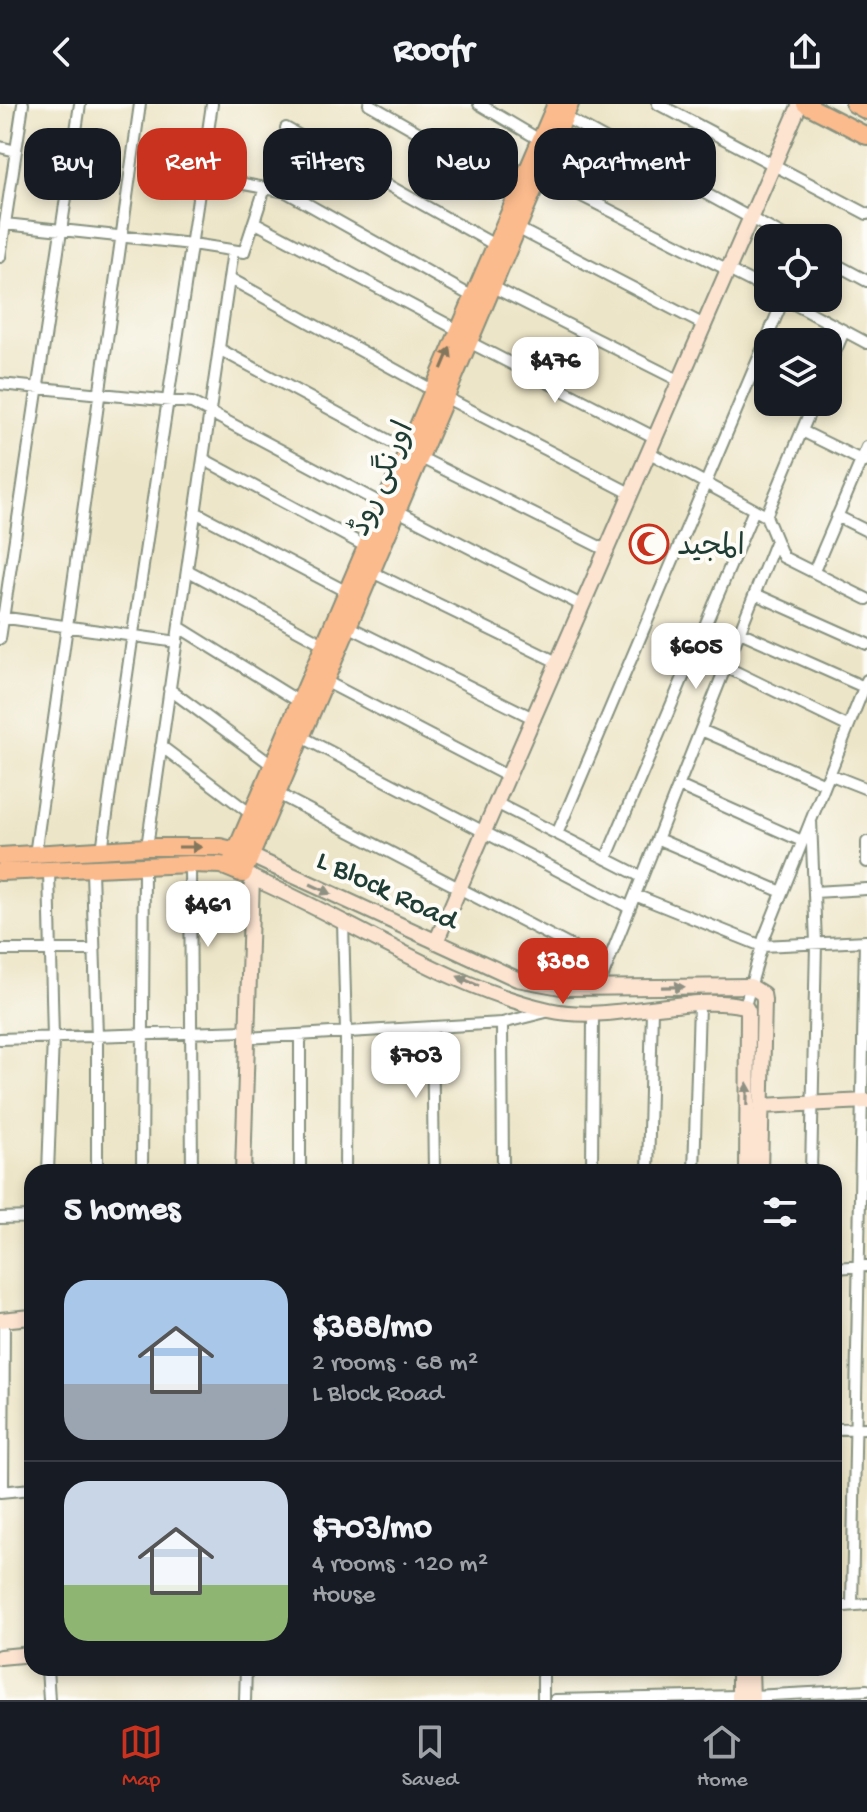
<!DOCTYPE html>
<meta charset="utf-8">
<style>
:root{--surface:#171b24;--page:#242831;--text:#f1f3f6;--muted:#9ea1a6;--line:#363941;--accent:#c8321e}
body{margin:0;font-family:"Gochi Hand","Playpen Sans Arabic",sans-serif;background:var(--page);color:var(--text);height:100vh;display:flex;flex-direction:column;font-size:30px;white-space:nowrap}
*{box-sizing:border-box;margin:0}
p{font-size:26px;color:var(--muted)}
.icon{flex:none;width:44px;height:44px;fill:none;stroke:currentColor;stroke-width:2;stroke-linecap:round;stroke-linejoin:round}
.map{position:relative;flex:1;overflow:hidden}
.drawer{position:absolute;left:24px;top:1060px;width:818px;height:512px;display:flex;flex-direction:column;background:var(--surface);border-radius:24px;box-shadow:0 4px 12px #0003}
.drawer>*{flex:none}
.top-card{position:absolute;left:24px;top:24px;width:820px;height:72px;display:flex;gap:16px}
.tools{position:absolute;left:754px;top:120px;display:grid;gap:16px}
.tools a{display:grid;place-items:center;width:88px;height:88px;border-radius:16px;background:var(--surface);box-shadow:0 4px 12px #0003;font-size:40px}
.price{position:absolute;translate:-50% -68px;padding:0 18px;border-radius:16px;background:#fff;color:#222;font-size:26px;line-height:52px;filter:drop-shadow(0 2px 4px #0008)}
.price::after{content:'';position:absolute;left:50%;top:48px;width:24px;height:18px;margin-left:-12px;background:inherit;clip-path:polygon(0 0,100% 0,50% 100%)}
.price.on{background:var(--accent);color:#fff}
ul{padding:0;list-style:none}
li{display:flex;align-items:center;gap:24px;height:200px;padding:0 40px}
li+li{border-top:2px solid var(--line)}
li span{display:grid;place-items:center;flex:none;width:224px;height:160px;border-radius:24px;color:#555}
li>.icon{margin-inline-start:auto}
span .icon{width:96px;height:96px;fill:#fffc;stroke-width:1}
li b{font-size:34px}
h2{display:flex;justify-content:space-between;align-items:center;height:96px;padding:0 40px;font-size:34px}
.pill{padding:0 28px;border-radius:24px;background:var(--surface);box-shadow:0 4px 12px #0003;font-size:28px;line-height:72px}
.pill.on{background:var(--accent);color:#fff}
header{display:flex;justify-content:space-between;align-items:center;height:104px;padding:0 40px;background:var(--surface);font-size:36px;font-weight:800}
.tab-bar{display:flex;justify-content:space-around;align-items:center;height:112px;border-top:2px solid var(--line);background:var(--surface);font-size:22px;color:var(--muted)}
.tab-bar a{display:grid;justify-items:center;gap:4px}
.tab-bar .on{color:var(--accent)}
.map>svg:first-child{display:block}
.lines{fill:none;stroke-linecap:round;stroke-linejoin:round}
.street-casing{stroke:#86917e;stroke-width:14}
.secondary-casing{stroke:#86917e;stroke-width:18}
.primary-casing{stroke:#86917e;stroke-width:20}
.street{stroke:#fff;stroke-width:10}
.secondary{stroke:#fde4d1;stroke-width:14}
.primary{stroke:#fbbb8d;stroke-width:16}
.oneway{fill:#82765c}
.oneway2{fill:#8e9082}
.labels{text-anchor:middle;stroke-width:8;stroke-linejoin:round;paint-order:stroke}
.street-label{font-size:30px;fill:#1f3d34;stroke:#fdfcf7}
.poi-label{font-size:30px;fill:#1f3d34;stroke:#fdfcf7;text-anchor:start}
</style>
<header><svg class="icon" aria-label="back" viewBox="0 0 24 24"><path d="M15 5l-7 7 7 7"/></svg>Roofr<svg class="icon" aria-label="share" viewBox="0 0 24 24"><path d="M12 15V3M7 8l5-5 5 5M5 13v7h14v-7"/></svg></header>
<div class="map">
<svg width="867" height="1596" viewBox="0 0 867 1596">
<rect width="100%" height="100%" fill="#fdfcf7"/>
<filter id="ink" filterUnits="userSpaceOnUse"><feTurbulence type="fractalNoise" baseFrequency=".0125" numOctaves="2"/><feDisplacementMap in="SourceGraphic" scale="16" xChannelSelector="R" yChannelSelector="G"/><feConvolveMatrix kernelMatrix="1 2 1 2 8 2 1 2 1" color-interpolation-filters="sRGB"/></filter>
<filter id="wash" filterUnits="userSpaceOnUse"><feTurbulence type="fractalNoise" baseFrequency=".006" numOctaves="4" result="noise"/><feDisplacementMap in="SourceGraphic" scale="32" xChannelSelector="R" yChannelSelector="G"/><feGaussianBlur stdDeviation="1.8" result="paint"/><feColorMatrix in="noise" values="0 0 0 0 0 0 0 0 0 0 0 0 0 0 0 0 0 1.4 0 .05"/><feComposite in="paint" operator="in"/></filter>
<g filter="url(#wash)">
<rect width="100%" height="100%" fill="#ede5c7"/>
</g>
<g filter="url(#ink)">
<g class="lines">
<g class="street-casing">
<path id="street" d="M 369,0 L 519,86
M 479,0 L 540,36
M 658,0 L 867,110
M 565,13 L 787,134
M 286,24 L 495,141
M 0,43 L 16,47
M 540,71 L 768,186
M 202,72 L 286,88 L 473,193
M 254,118 L 458,226
M 5,120 L 192,140 L 244,148 L 265,84
M 517,124 L 704,221
M 0,153 L 23,0
M 828,156 L 867,177
M 229,174 L 432,286
M 493,183 L 680,277
M 783,194 L 867,239
M 469,238 L 656,334
M 219,245 L 408,347
M 828,265 L 844,227
M 0,280 L 192,299 L 384,401
M 445,293 L 632,390
M 802,327 L 865,358
M 650,349 L 766,412 L 783,453 L 867,495
M 419,353 L 608,447
M 203,355 L 367,443
M 398,407 L 583,502
M 195,408 L 347,488
M 766,412 L 814,298
M 837,412 L 867,427
M 187,466 L 325,541
M 370,467 L 559,559
M 814,467 L 867,343
M 755,490 L 867,540
M 0,513 L 177,538
M 348,522 L 535,615
M 179,523 L 298,597
M 740,528 L 864,583
M 0,535 L 80,0
M 726,563 L 847,622
M 323,576 L 509,673
M 169,585 L 272,661
M 701,626 L 825,680
M 302,633 L 630,804
M 161,642 L 255,713
M 829,670 L 867,685
M 679,682 L 802,737
M 278,690 L 607,861
M 498,700 L 642,773
M 811,716 L 816,839 L 811,1068
M 557,730 L 784,194
M 658,735 L 782,788
M 867,738 L 867,758
M 147,743 L 233,147
M 102,747 C 136,497 176,249 212,0
M 35,751 L 140,0
M 606,755 L 754,406
M 190,760 L 192,1068
M 92,766 L 97,933 L 97,1068
M 814,788 L 867,785
M 635,791 L 762,842 L 867,837
M 343,818 L 346,928 L 345,1068
M 0,846 L 94,846
M 598,884 L 776,436
M 745,902 L 764,834 L 867,576
M 502,919 L 503,1068
M 432,923 L 434,1068
M 300,931 L 300,1068
M 246,934 L 502,919 L 550,907
M 0,935 L 246,927
M 48,1068 L 53,934 L 49,767
M 142,1068 L 144,764
M 592,1068 L 593,909
M 648,1068 L 652,905
M 694,1068 L 699,900
M 28,1113 L 32,1144
M 0,1114 L 32,1113
M 834,1164 L 867,1162
M 834,1325 L 867,1324
M 3,1387 L 4,1215
M 0,1388 L 32,1385
M 852,1501 L 865,837
M 834,1503 L 867,1500
M 47,1564 L 49,1596
M 752,1592 L 867,1586
M 245,1596 L 246,1564
M 543,1596 L 543,1564
M 555,1596 L 739,1592"/>
</g>
<g class="secondary-casing">
<path id="secondary" d="M 251,752 L 517,875 L 566,884 L 750,882 L 763,890 L 764,896 L 760,1068
M 243,770 C 342,810 445,883 549,906 C 610,920 685,889 745,902 L 748,907 L 747,1068
M 436,838 L 800,0
M 761,1002 L 867,997
M 243,1068 L 252,773
M 0,1216 L 32,1213
M 0,1553 L 32,1550
M 739,1564 L 739,1596
M 751,1564 L 752,1596"/>
</g>
<g class="primary-casing">
<path id="primary" d="M 805,0 L 867,32
M 854,0 L 867,7
M 0,752 L 147,743 L 220,743 L 245,749
M 229,763 L 556,0
M 0,768 L 190,760 L 221,761 L 243,770 L 570,0"/>
</g>
<use href="#street" class="street"/>
<use href="#secondary" class="secondary"/>
<use href="#primary" class="primary"/>
</g>
<defs><path id="oneway-solid" d="M-6-.8H1V-3.2L6.5 0L1 3.2V.8H-6Z" transform="scale(2)"/></defs>
<g class="oneway">
<use href="#oneway-solid" transform="translate(446 254) rotate(-67)"/>
<use href="#oneway-solid" transform="translate(190 743)"/>
</g>
<g class="oneway2">
<use href="#oneway-solid" transform="translate(321 785) rotate(25)"/>
<use href="#oneway-solid" transform="translate(468 877) rotate(-156)"/>
<use href="#oneway-solid" transform="translate(673 883) rotate(-1)"/>
<use href="#oneway-solid" transform="translate(747 990) rotate(-89)"/>
</g>
</g>
<defs>
<g id="mosque-ring" transform="scale(2)"><circle r="9.5" fill="#fdfcf7" stroke="#c8321e" stroke-width="1.5"/><path d="M3.5-4.9A6 6 0 1 0 3.5 4.9A5 5 0 1 1 3.5-4.9Z" fill="#c8321e"/></g>
</defs>
<g fill-rule="evenodd">
<use href="#mosque-ring" x="649" y="440"/>
</g>
<g class="labels">
<g class="street-label">
<text transform="translate(380 374) rotate(-67)" y="10">اورنگی روڈ</text>
<text transform="translate(388 784) rotate(25)" y="10">L Block Road</text>
</g>
<g class="poi-label">
<text x="677" y="450">المجید</text>
</g>
</g>
</svg>
<div class="tools">
<a><svg class="icon" aria-label="locate" viewBox="0 0 24 24"><circle cx="12" cy="12" r="6"/><path d="M12 2v4M12 18v4M2 12h4M18 12h4"/></svg></a>
<a><svg class="icon" aria-label="layers" viewBox="0 0 24 24"><path d="M12 4l9 5-9 5-9-5zM3 14l9 5 9-5"/></svg></a>
</div>
<b class="price" style="left:555px;top:301px">$476</b>
<b class="price" style="left:696px;top:587px">$605</b>
<b class="price" style="left:208px;top:845px">$461</b>
<b class="price on" style="left:563px;top:902px">$388</b>
<b class="price" style="left:416px;top:996px">$703</b>
<div class="top-card">
<a class="pill">Buy</a>
<a class="pill on">Rent</a>
<a class="pill">Filters</a>
<a class="pill">New</a>
<a class="pill">Apartment</a>
</div>
<section class="drawer">
<h2>5 homes<svg class="icon" aria-label="filters" viewBox="0 0 24 24"><path d="M4 7h16M4 17h16"/><circle cx="9" cy="7" r="2"/><circle cx="15" cy="17" r="2"/></svg></h2>
<ul>
<li><span style="background:linear-gradient(#a9c7e8 65%,#9aa5b1 0)"><svg class="icon" aria-label="home" viewBox="0 0 24 24"><path d="M3 11l9-7 9 7M6 9v11h12V9"/></svg></span><div><b>$388/mo</b><p>2 rooms · 68 m²</p><p>L Block Road</p></div></li>
<li><span style="background:linear-gradient(#c9d6e8 65%,#8fb573 0)"><svg class="icon" aria-label="home" viewBox="0 0 24 24"><path d="M3 11l9-7 9 7M6 9v11h12V9"/></svg></span><div><b>$703/mo</b><p>4 rooms · 120 m²</p><p>House</p></div></li>
</ul>
</section>
</div>
<nav class="tab-bar">
<a class="on"><svg class="icon" aria-label="map" viewBox="0 0 24 24"><path d="M3 6l6-2 6 2 6-2v14l-6 2-6-2-6 2zM9 4v14M15 6v14"/></svg>Map</a>
<a><svg class="icon" aria-label="saved" viewBox="0 0 24 24"><path d="M7 4h10v16l-5-4-5 4z"/></svg>Saved</a>
<a><svg class="icon" aria-label="home" viewBox="0 0 24 24"><path d="M3 11l9-7 9 7M6 9v11h12V9"/></svg>Home</a>
</nav>
